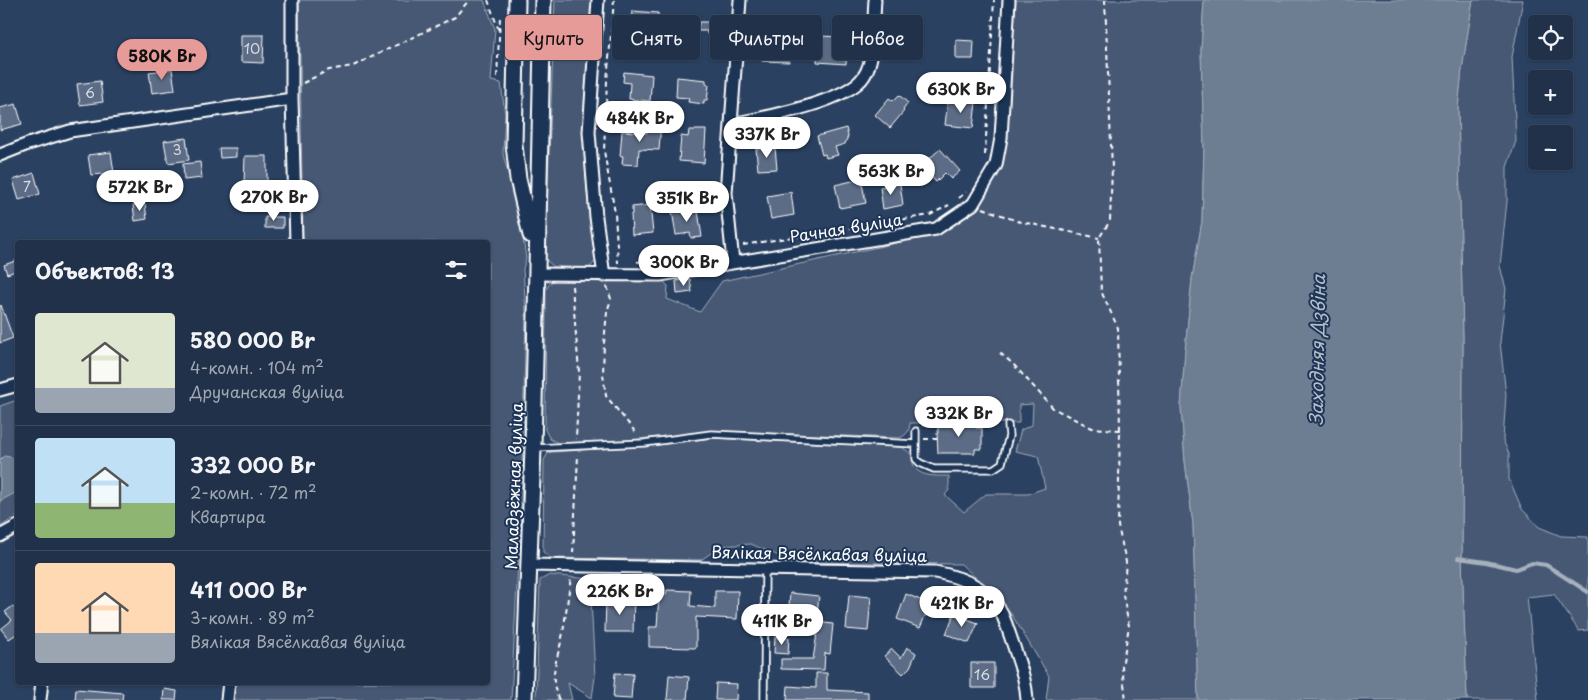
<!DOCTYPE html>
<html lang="ru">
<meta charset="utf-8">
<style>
:root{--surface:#203149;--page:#2d3d53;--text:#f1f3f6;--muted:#a2a9b4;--line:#3d4c61;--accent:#e69b98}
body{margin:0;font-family:"Playpen Sans",sans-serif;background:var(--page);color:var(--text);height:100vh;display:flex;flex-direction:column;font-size:19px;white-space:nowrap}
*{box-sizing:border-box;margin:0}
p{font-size:16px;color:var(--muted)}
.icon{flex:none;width:28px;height:28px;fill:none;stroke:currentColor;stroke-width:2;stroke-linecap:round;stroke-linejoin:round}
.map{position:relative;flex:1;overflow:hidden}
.details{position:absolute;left:15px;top:240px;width:475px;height:445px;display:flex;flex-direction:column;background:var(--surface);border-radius:5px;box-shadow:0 1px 4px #0004,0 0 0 1px var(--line)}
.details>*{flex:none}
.banner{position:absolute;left:505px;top:15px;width:475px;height:45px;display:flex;gap:10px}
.controls{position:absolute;left:1528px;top:15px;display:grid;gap:10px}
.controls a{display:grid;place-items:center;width:45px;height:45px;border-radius:5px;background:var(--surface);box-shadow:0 1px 4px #0004,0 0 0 1px var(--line);font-size:25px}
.price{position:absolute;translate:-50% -42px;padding:0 11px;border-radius:18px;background:#fff;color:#222;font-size:16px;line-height:32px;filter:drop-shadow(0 1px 2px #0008)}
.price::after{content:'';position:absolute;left:50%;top:30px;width:15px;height:11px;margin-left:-8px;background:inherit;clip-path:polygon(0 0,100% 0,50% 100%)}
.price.current{background:var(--accent);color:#111}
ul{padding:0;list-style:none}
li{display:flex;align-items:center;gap:15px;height:125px;padding:0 20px}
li+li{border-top:1px solid var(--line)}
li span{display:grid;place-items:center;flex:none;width:140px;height:100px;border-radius:5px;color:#555}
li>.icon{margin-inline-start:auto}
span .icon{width:60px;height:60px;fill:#fffc;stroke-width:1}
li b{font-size:21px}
h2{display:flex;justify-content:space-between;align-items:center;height:60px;padding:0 20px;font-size:21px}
.tag{padding:0 18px;border-radius:5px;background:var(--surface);box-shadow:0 1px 4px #0004,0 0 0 1px var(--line);font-size:18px;line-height:45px}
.tag.current{background:var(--accent);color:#111}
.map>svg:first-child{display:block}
.green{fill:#465975;stroke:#a2acba}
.water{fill:#6d7d92;stroke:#a7b1be}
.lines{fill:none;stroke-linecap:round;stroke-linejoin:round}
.stream{stroke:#a7b1be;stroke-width:4}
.building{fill:#5b6c86;stroke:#fff}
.lane-casing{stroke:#fff;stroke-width:9}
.street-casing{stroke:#fff;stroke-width:15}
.secondary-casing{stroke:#fff;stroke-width:19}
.path{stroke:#fff;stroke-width:2;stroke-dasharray:5 4;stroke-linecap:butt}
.lane{stroke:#1d3557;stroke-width:5.5}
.street{stroke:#1d3557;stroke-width:11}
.secondary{stroke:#1d3557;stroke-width:15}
.labels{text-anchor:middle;stroke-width:4;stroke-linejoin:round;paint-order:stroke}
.number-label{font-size:14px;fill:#d6dae1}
.street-label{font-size:16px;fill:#fff;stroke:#1d3557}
.water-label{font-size:18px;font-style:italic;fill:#b6bec8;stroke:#1d3557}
</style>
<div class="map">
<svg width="1588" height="700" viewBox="0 0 1588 700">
<rect width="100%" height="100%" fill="#2a4161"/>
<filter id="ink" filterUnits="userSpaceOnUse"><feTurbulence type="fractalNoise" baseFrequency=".02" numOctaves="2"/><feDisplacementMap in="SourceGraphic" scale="10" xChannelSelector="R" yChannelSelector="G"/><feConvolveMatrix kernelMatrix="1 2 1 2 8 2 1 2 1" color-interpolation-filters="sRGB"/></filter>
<g filter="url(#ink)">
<path class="green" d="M 299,0 L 484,0 L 495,29 L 491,81 L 501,83 L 505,114 L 503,154 L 520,218 L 526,258 L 523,269 L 526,312 L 521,507 L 511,700 L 233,700 L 235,683 L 488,682 L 488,242 L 303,242 Z
M 555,0 L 592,0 L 583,132 L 589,217 L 597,260 L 589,268 L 554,267 L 545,259 Z
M 1016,0 L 1204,0 L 1201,50 L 1204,147 L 1202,221 L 1192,279 L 1185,351 L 1181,407 L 1185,461 L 1193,524 L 1198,700 L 1046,700 L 1049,676 L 1007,607 L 961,564 L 793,562 L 751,544 L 721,546 L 701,560 L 550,558 L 543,552 L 544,460 L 548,453 L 552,452 L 658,445 L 712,438 L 900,447 C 920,455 907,462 918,471 C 926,477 940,476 949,476 L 949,490 L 945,495 L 964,512 L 986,494 L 1028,494 L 1045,488 L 1038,456 L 1015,451 L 1021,430 L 1032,425 L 1033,404 L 1019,405 L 1019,423 L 910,423 C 909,431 908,434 900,438 L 710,431 L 603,443 L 560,444 L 550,439 L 545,430 L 546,289 L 551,282 L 558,280 L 603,282 L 663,281 L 668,286 L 667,299 L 700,312 L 722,281 L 942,233 L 980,203 L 1005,139 Z
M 1473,0 L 1523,0 L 1512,57 L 1516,141 L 1507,167 L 1507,201 L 1500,266 L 1506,289 L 1500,342 L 1506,395 L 1503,440 L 1509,454 L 1509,479 L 1522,509 L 1539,527 L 1561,536 L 1588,537 L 1588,630 L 1579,631 L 1554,594 L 1527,597 L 1538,700 L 1467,700 L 1462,558 L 1463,341 L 1458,108 L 1462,69 Z
M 17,400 L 17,516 L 0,527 L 0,406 Z
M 550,575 L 590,579 L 595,677 L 592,698 L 568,683 L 572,700 L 536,700 L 540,580 Z"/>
<path class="water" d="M 1204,0 L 1473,0 L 1462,69 L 1458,108 L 1463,341 L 1462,558 L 1467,700 L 1198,700 L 1193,524 L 1185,461 L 1181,407 L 1185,351 L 1192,279 L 1202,221 L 1204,147 L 1201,50 Z
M 4,456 L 17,458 L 17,492 L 0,501 L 0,460 Z"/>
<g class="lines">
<path class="stream" d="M 1458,558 L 1486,562 L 1516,569 L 1532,563 L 1546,565 L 1588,592"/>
</g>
<path class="building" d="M 633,11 L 658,13 L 658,21 L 663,22 L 661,44 L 670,44 L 669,57 L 652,55 L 653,39 L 631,37 Z
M 699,22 L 717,22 L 717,34 L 707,34 L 707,31 L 698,31 Z
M 901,22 L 914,22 L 912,44 L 891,44 L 892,30 L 900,30 Z
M 241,35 L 264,35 L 263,63 L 241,62 Z
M 818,36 L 847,37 L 846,64 L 817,62 Z
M 763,37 L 791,39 L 789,62 L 762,61 Z
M 956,40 L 974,41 L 973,59 L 956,59 Z
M 172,69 L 175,90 L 152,93 L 149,72 Z
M 624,72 L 652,75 L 650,101 L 629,99 L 630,83 L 623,82 Z
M 677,77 L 706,80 L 706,84 L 709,85 L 707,100 L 704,100 L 704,104 L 688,102 L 689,98 L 676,97 Z
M 100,81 L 103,102 L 80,105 L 77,84 Z
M 899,95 L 908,103 L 903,110 L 904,111 L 890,128 L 875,115 L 889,98 L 893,101 Z
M 948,99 L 976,102 L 973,128 L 945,125 Z
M 16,104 L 22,124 L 0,130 L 0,108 Z
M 647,122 L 661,123 L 659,150 L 639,149 L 638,165 L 622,164 L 623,156 L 620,156 L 622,131 L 647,133 Z
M 846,128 L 848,136 L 845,144 L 835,147 L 838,155 L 826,158 L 825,154 L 822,155 L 817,136 Z
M 689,130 L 706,130 L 704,163 L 679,161 L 681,136 L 688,137 Z
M 186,138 L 189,160 L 168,163 L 164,141 Z
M 775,147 L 777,169 L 758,170 L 756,149 Z
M 219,148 L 236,148 L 236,157 L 220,158 Z
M 940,149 L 960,171 L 951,179 L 945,173 L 936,182 L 921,166 Z
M 111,152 L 114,173 L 91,175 L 88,155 Z
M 245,156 L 267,156 L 267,183 L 244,183 Z
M 200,162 L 202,178 L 184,180 L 183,164 Z
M 34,173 L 40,194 L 19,200 L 13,180 Z
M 861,179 L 866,203 L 840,208 L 835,185 Z
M 900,184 L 903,205 L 883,209 L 880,187 Z
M 791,192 L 794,215 L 771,219 L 767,196 Z
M 145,204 L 147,219 L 135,221 L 133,205 Z
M 650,205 L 653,233 L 632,235 L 631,214 L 632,214 L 632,207 Z
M 684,209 L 685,213 L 698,211 L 702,237 L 691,238 L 690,233 L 676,235 L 672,211 Z
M 265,217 L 283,217 L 283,228 L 265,228 Z
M 18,260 L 18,270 L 7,274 L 4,265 Z
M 690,279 L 692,292 L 677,294 L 676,281 Z
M 1,305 L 13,338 L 0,343 L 0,306 Z
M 938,424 L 976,424 L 976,428 L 982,428 L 982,449 L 975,449 L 975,453 L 938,453 L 937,433 L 938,433 Z
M 667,590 L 691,591 L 690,606 L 715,608 L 715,591 L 738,591 L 737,619 L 696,617 L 696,648 L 649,647 L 649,627 L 657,627 L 659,594 L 666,595 Z
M 790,593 L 819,596 L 816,622 L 833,624 L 830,654 L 825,653 L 824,670 L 781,669 L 781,659 L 813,659 L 817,634 L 787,631 Z
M 906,594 L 930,604 L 920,628 L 897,619 Z
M 849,595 L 871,597 L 868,631 L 846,629 Z
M 606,600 L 634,600 L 633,632 L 605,632 Z
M 13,606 L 18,612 L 18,633 L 9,639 L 1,629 L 12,620 L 5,612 Z
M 954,614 L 978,623 L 969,643 L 946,634 Z
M 775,637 L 789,638 L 788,654 L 774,653 Z
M 907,647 L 916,653 L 910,667 L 903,674 L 884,656 L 892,649 L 901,658 Z
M 971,663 L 994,663 L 994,688 L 971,688 Z
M 615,673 L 633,674 L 631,699 L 613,698 Z
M 816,673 L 827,673 L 827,690 L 868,692 L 868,700 L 787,700 L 788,686 L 816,688 Z
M 669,675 L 689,677 L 687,700 L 667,700 Z
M 716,683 L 737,684 L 736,700 L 715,700 Z
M 76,689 L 123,693 L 122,700 L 75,700 Z
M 164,689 L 177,691 L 176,700 L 163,700 Z"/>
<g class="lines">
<g class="lane-casing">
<path id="lane" d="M 916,431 L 916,459 L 920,463 L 934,469 L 993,469 L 1002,463 L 1009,436 L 1008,425
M 535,448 L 644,443 L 711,434 L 916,444
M 764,700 L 765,570"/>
</g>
<g class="street-casing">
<path id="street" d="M 292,0 L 292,99 L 296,242
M 598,0 L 589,132 L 596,217 L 604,276
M 732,124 C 762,118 848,102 864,76 C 876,58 873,22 875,0
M 0,155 L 28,144 L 70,131 L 292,99
M 733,262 L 726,193 L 740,0
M 536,274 L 660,275 L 936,229 L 973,204 L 996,165 L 1001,138 L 1009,0
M 0,390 L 18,385
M 0,536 L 18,526
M 529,565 L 935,572 C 962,577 990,588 1002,614 C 1007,625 1010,636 1014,647 C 1020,666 1026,680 1027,700
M 40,700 L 42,682
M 227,700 L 229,682"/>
</g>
<g class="secondary-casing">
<path id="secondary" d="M 517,0 L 514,145 L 518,179 L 531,235
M 524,700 L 533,448 L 543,0"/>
</g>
<path class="path" d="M 488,0 L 499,31
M 614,0 L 607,81 L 604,151 L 615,213 L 618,263
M 1105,0 L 1112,168 L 1110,221 L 1099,238 L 1101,291 L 1118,328 L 1120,430 L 1118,526 L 1126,562 L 1123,595 L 1129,626 L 1122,667 L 1126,700
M 497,77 L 500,17
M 303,83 L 329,70 L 353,66 L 455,17 L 469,0
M 985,155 L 994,0
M 959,198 L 966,192
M 983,208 L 1017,221 L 1099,238
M 743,245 L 930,215 L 949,205
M 637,262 L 721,249
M 572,286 L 579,372 L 576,439
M 607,286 L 611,299 L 607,312 L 604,343 L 603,374 L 606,396 L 637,434
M 1000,353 L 1013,364 L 1053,408 L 1092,428 L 1120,430
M 923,426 L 926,420 L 942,412 L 967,409
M 924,439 L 937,439
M 573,553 L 578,456
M 559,700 C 547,674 559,658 563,632 C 566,614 568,596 571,578"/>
<use href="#lane" class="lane"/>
<use href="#street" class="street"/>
<use href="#secondary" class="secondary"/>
</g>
</g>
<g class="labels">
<g class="number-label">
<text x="252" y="54">10</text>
<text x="90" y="98">6</text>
<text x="177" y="155">3</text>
<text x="27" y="192">7</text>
<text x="982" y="680">16</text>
</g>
<g class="street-label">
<text transform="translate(846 228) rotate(-9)" y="6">Рачная вуліца</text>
<text transform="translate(514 486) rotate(-88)" y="6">Маладзёжная вуліца</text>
<text transform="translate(819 554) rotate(1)" y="6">Вялікая Вясёлкавая вуліца</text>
</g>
<g class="water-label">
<text transform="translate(1318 350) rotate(-89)" y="6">Заходняя Дзвіна</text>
</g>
</g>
</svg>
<div class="controls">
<a><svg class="icon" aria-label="locate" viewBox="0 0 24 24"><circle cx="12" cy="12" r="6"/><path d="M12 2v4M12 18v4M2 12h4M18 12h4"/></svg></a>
<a>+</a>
<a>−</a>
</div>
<b class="price current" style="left:162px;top:81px">580K Br</b>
<b class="price" style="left:961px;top:114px">630K Br</b>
<b class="price" style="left:640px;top:143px">484K Br</b>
<b class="price" style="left:767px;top:159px">337K Br</b>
<b class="price" style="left:891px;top:196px">563K Br</b>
<b class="price" style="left:140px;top:212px">572K Br</b>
<b class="price" style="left:274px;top:222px">270K Br</b>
<b class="price" style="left:687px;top:223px">351K Br</b>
<b class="price" style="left:684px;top:287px">300K Br</b>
<b class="price" style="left:959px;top:438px">332K Br</b>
<b class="price" style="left:620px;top:616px">226K Br</b>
<b class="price" style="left:962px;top:628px">421K Br</b>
<b class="price" style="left:782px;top:646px">411K Br</b>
<div class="banner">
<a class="tag current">Купить</a>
<a class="tag">Снять</a>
<a class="tag">Фильтры</a>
<a class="tag">Новое</a>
</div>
<section class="details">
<h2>Объектов: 13<svg class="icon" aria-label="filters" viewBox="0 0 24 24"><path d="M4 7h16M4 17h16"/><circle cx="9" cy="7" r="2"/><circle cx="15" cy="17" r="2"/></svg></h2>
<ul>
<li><span style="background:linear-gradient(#dfe7d0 75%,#9aa5b1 0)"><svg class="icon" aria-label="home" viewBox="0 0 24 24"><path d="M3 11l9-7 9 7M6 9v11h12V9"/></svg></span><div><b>580 000 Br</b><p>4-комн. · 104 m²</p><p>Дручанская вуліца</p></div></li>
<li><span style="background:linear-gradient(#bfe0f5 65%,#8fb573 0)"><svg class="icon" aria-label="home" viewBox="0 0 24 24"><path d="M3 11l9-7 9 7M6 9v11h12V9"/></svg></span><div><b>332 000 Br</b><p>2-комн. · 72 m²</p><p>Квартира</p></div></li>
<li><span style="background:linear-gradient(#ffd9b3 70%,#9aa5b1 0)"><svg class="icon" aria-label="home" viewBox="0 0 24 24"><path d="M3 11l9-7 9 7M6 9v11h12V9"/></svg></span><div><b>411 000 Br</b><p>3-комн. · 89 m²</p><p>Вялікая Вясёлкавая вуліца</p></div></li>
</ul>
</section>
</div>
